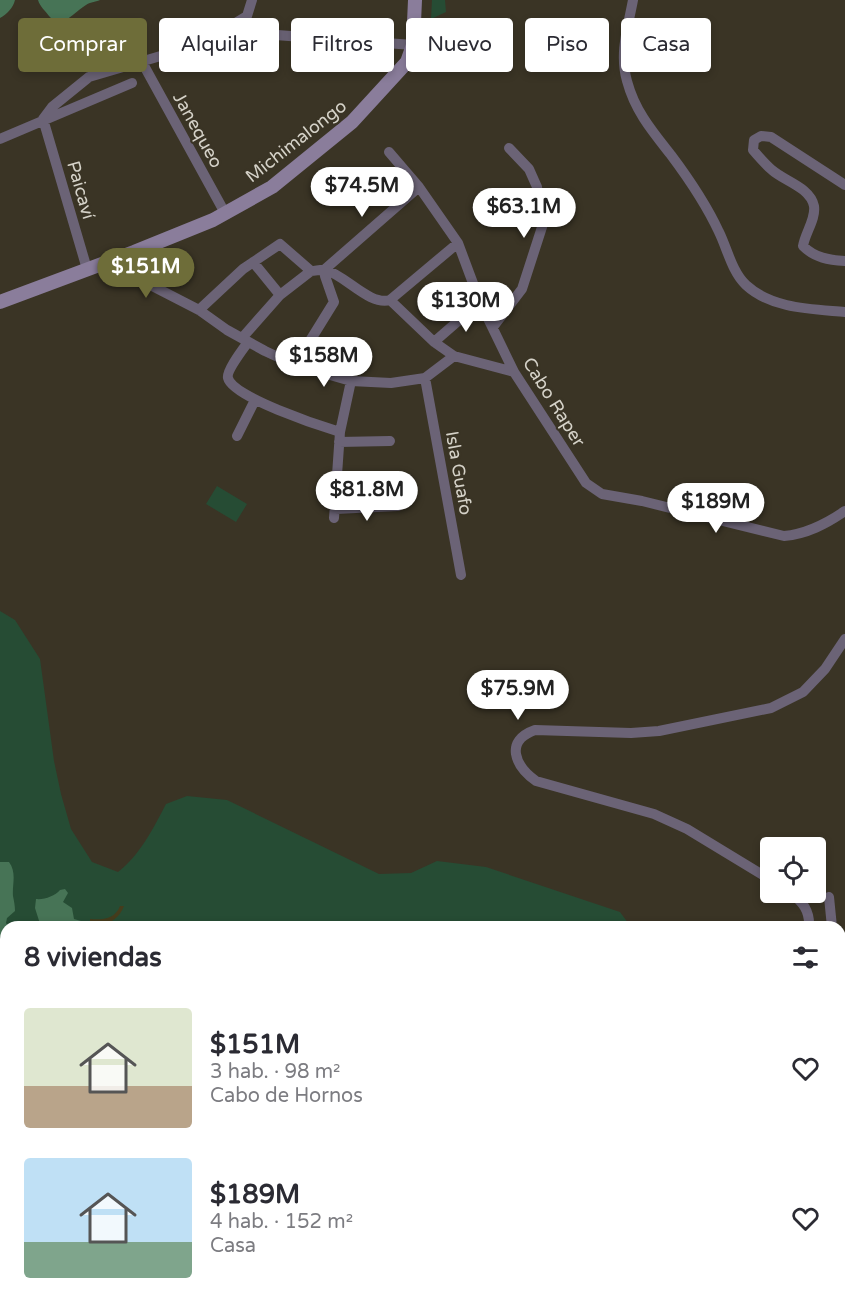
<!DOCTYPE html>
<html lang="es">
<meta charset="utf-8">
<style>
:root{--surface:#fff;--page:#f2f2f3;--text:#2b2b33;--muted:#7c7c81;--accent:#6e6d39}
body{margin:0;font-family:"Varela Round",sans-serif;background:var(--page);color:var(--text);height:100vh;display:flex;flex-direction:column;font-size:22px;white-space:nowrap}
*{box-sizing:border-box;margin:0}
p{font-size:20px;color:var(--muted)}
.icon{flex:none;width:33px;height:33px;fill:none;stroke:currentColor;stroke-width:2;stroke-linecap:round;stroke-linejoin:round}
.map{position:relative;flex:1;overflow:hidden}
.side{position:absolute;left:0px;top:921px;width:846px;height:384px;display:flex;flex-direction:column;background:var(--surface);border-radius:18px 18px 0 0;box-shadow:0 3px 9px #0003}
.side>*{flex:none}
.banner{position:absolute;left:18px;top:18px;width:810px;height:54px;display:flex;gap:12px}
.fabs{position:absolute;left:760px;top:837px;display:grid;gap:12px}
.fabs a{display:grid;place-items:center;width:66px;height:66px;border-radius:6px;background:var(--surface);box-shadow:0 3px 9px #0003;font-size:30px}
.price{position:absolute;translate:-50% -51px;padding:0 14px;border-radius:21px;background:#fff;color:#222;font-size:20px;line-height:39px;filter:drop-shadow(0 2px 3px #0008)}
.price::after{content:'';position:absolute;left:50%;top:36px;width:18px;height:14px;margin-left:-9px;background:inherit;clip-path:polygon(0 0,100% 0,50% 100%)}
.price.active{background:var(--accent);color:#fff}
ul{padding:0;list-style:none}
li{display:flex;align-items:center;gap:18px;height:150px;padding:0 24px}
li span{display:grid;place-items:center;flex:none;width:168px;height:120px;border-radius:6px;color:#555}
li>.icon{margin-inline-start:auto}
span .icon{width:72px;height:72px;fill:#fffc;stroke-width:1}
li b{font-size:26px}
h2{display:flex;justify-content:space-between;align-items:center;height:72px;padding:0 24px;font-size:26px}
.pill{padding:0 21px;border-radius:6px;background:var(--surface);box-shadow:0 3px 9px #0003;font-size:21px;line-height:54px}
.pill.active{background:var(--accent);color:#fff}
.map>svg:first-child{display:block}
.green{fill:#264c34}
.forest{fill:#477456}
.sand{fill:#453c1c}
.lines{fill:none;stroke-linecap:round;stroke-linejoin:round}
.minor{stroke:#6b6376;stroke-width:10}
.secondary{stroke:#8a7d9b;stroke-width:14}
.labels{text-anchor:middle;stroke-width:4.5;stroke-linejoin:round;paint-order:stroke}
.street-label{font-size:18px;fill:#d5d2c8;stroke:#3a3425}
</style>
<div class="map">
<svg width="845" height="1305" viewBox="0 0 845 1305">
<rect width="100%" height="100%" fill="#3a3425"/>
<path class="green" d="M 432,0 L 445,0 L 446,12 L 431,19 Z
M 217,486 L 247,504 L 236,522 L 206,504 Z
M 0,611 L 15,620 L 40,659 L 54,761 L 61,794 L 71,829 L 92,862 L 118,872 C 140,855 153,829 166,804 L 187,796 L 227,800 L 379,874 L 411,873 L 437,861 L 486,867 L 620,912 L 631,927 L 6,927 L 6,1299 L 143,1299 L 138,1305 L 0,1305 Z
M 255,1299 L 431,1299 L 436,1305 L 266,1305 Z"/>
<path class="forest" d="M 0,0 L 15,0 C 13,8 7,14 0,18 Z
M 38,0 L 100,0 C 95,2 90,2 86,5 C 74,12 61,31 49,16 C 45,10 40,7 38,0 Z
M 0,862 L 9,862 C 17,873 12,884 13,896 C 14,901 15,906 15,911 L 7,918 L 6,923 L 9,927 L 6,927 L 6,1080 L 0,1086 Z
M 65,889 L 68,893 L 63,902 L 72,908 L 74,919 L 102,927 L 109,925 L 110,927 L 41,927 L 35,908 L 36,899 C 44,900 55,896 60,890 Z
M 6,1148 L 6,1179 L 0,1182 L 0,1152 Z"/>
<path class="sand" d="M 120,906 L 124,906 C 118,921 105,928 90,922 L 90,919 C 103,920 115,919 120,906 Z"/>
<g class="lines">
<path class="minor" d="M 633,0 C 628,27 619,53 627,81 C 635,111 652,131 671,155 C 689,179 706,204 719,232 C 727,248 732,272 746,285 C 772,309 812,309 845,312
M 231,25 L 249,33 L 413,45
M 142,62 L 225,213
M 0,139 L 132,83
M 389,152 L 419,187 L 458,243 L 480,302 L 514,372 L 586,483 L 602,494 L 642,501 L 784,536 C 807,534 826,524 845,511
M 845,185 L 771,137 L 761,136 L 754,140 L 753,150 C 759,157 765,164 772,170 C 784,181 810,187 814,206 C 816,219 805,233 803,246 C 815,258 829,260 845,261
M 113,260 L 131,275 L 199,310 L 227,330 L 265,351 L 295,365 L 351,381 L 391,383 L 425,378 L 454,356
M 253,262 L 280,295
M 87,269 L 43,119 L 52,107 L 89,77 L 181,50 L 219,33 L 247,16 L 252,0
M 390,300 L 434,342 L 454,356 L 514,372
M 199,310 L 243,269 L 280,244 L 311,271 C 316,271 321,269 326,270 C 346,276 370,306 390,300 L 458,243
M 493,327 L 522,289 L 543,224 L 537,187 L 529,169 L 509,148
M 242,338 L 280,295 L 311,271
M 248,342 C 243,349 226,371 228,378 C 232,397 320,426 340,432
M 434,342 L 480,302
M 295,365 L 334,302 L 325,276 L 324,270 L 419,187
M 425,378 L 461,575
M 237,436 L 255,400
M 339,442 L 390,441
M 335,509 L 398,506
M 334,518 L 340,432 L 351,381
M 771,880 L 687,829 L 654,814 L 536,781 C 515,766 504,741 535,730 L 631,733 L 659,731 L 771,708 L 803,692 L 825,669 L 845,639
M 790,892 C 803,902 810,911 809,927
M 829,897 L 832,927
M 840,1108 L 845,1109"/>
<path class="secondary" d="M 0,302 L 134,252 L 213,220 L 272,187 L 352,122 L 407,62 L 413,45 L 415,0"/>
</g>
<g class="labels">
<g class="street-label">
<text transform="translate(198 130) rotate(61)" y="6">Janequeo</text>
<text transform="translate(296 141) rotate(-38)" y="6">Michimalongo</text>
<text transform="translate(81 190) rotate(74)" y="6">Paicaví</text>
<text transform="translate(554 402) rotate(58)" y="6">Cabo Raper</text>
<text transform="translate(459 473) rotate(80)" y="6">Isla Guafo</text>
</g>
</g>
</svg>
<div class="fabs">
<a><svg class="icon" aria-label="locate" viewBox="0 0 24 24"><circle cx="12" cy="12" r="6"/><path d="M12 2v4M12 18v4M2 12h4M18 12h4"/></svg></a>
</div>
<b class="price" style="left:362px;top:218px">$74.5M</b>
<b class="price" style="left:524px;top:239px">$63.1M</b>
<b class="price active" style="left:146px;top:299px">$151M</b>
<b class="price" style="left:466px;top:333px">$130M</b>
<b class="price" style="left:324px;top:388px">$158M</b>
<b class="price" style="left:367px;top:522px">$81.8M</b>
<b class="price" style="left:716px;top:534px">$189M</b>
<b class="price" style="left:518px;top:721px">$75.9M</b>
<div class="banner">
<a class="pill active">Comprar</a>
<a class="pill">Alquilar</a>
<a class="pill">Filtros</a>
<a class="pill">Nuevo</a>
<a class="pill">Piso</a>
<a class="pill">Casa</a>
</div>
<section class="side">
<h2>8 viviendas<svg class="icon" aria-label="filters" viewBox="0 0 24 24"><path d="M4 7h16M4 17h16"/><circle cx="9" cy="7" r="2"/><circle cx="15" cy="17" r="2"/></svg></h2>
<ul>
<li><span style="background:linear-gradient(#dfe7d0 65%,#b9a48a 0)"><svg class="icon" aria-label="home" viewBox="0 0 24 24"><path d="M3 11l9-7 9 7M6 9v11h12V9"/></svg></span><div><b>$151M</b><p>3 hab. · 98 m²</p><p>Cabo de Hornos</p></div><svg class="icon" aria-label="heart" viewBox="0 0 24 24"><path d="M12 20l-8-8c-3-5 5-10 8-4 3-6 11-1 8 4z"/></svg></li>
<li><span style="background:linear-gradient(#bfe0f5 70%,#7fa58c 0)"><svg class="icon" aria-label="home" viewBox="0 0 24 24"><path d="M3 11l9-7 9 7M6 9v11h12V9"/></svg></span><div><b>$189M</b><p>4 hab. · 152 m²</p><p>Casa</p></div><svg class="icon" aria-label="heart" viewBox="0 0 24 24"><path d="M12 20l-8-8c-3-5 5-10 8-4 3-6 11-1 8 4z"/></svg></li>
</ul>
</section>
</div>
